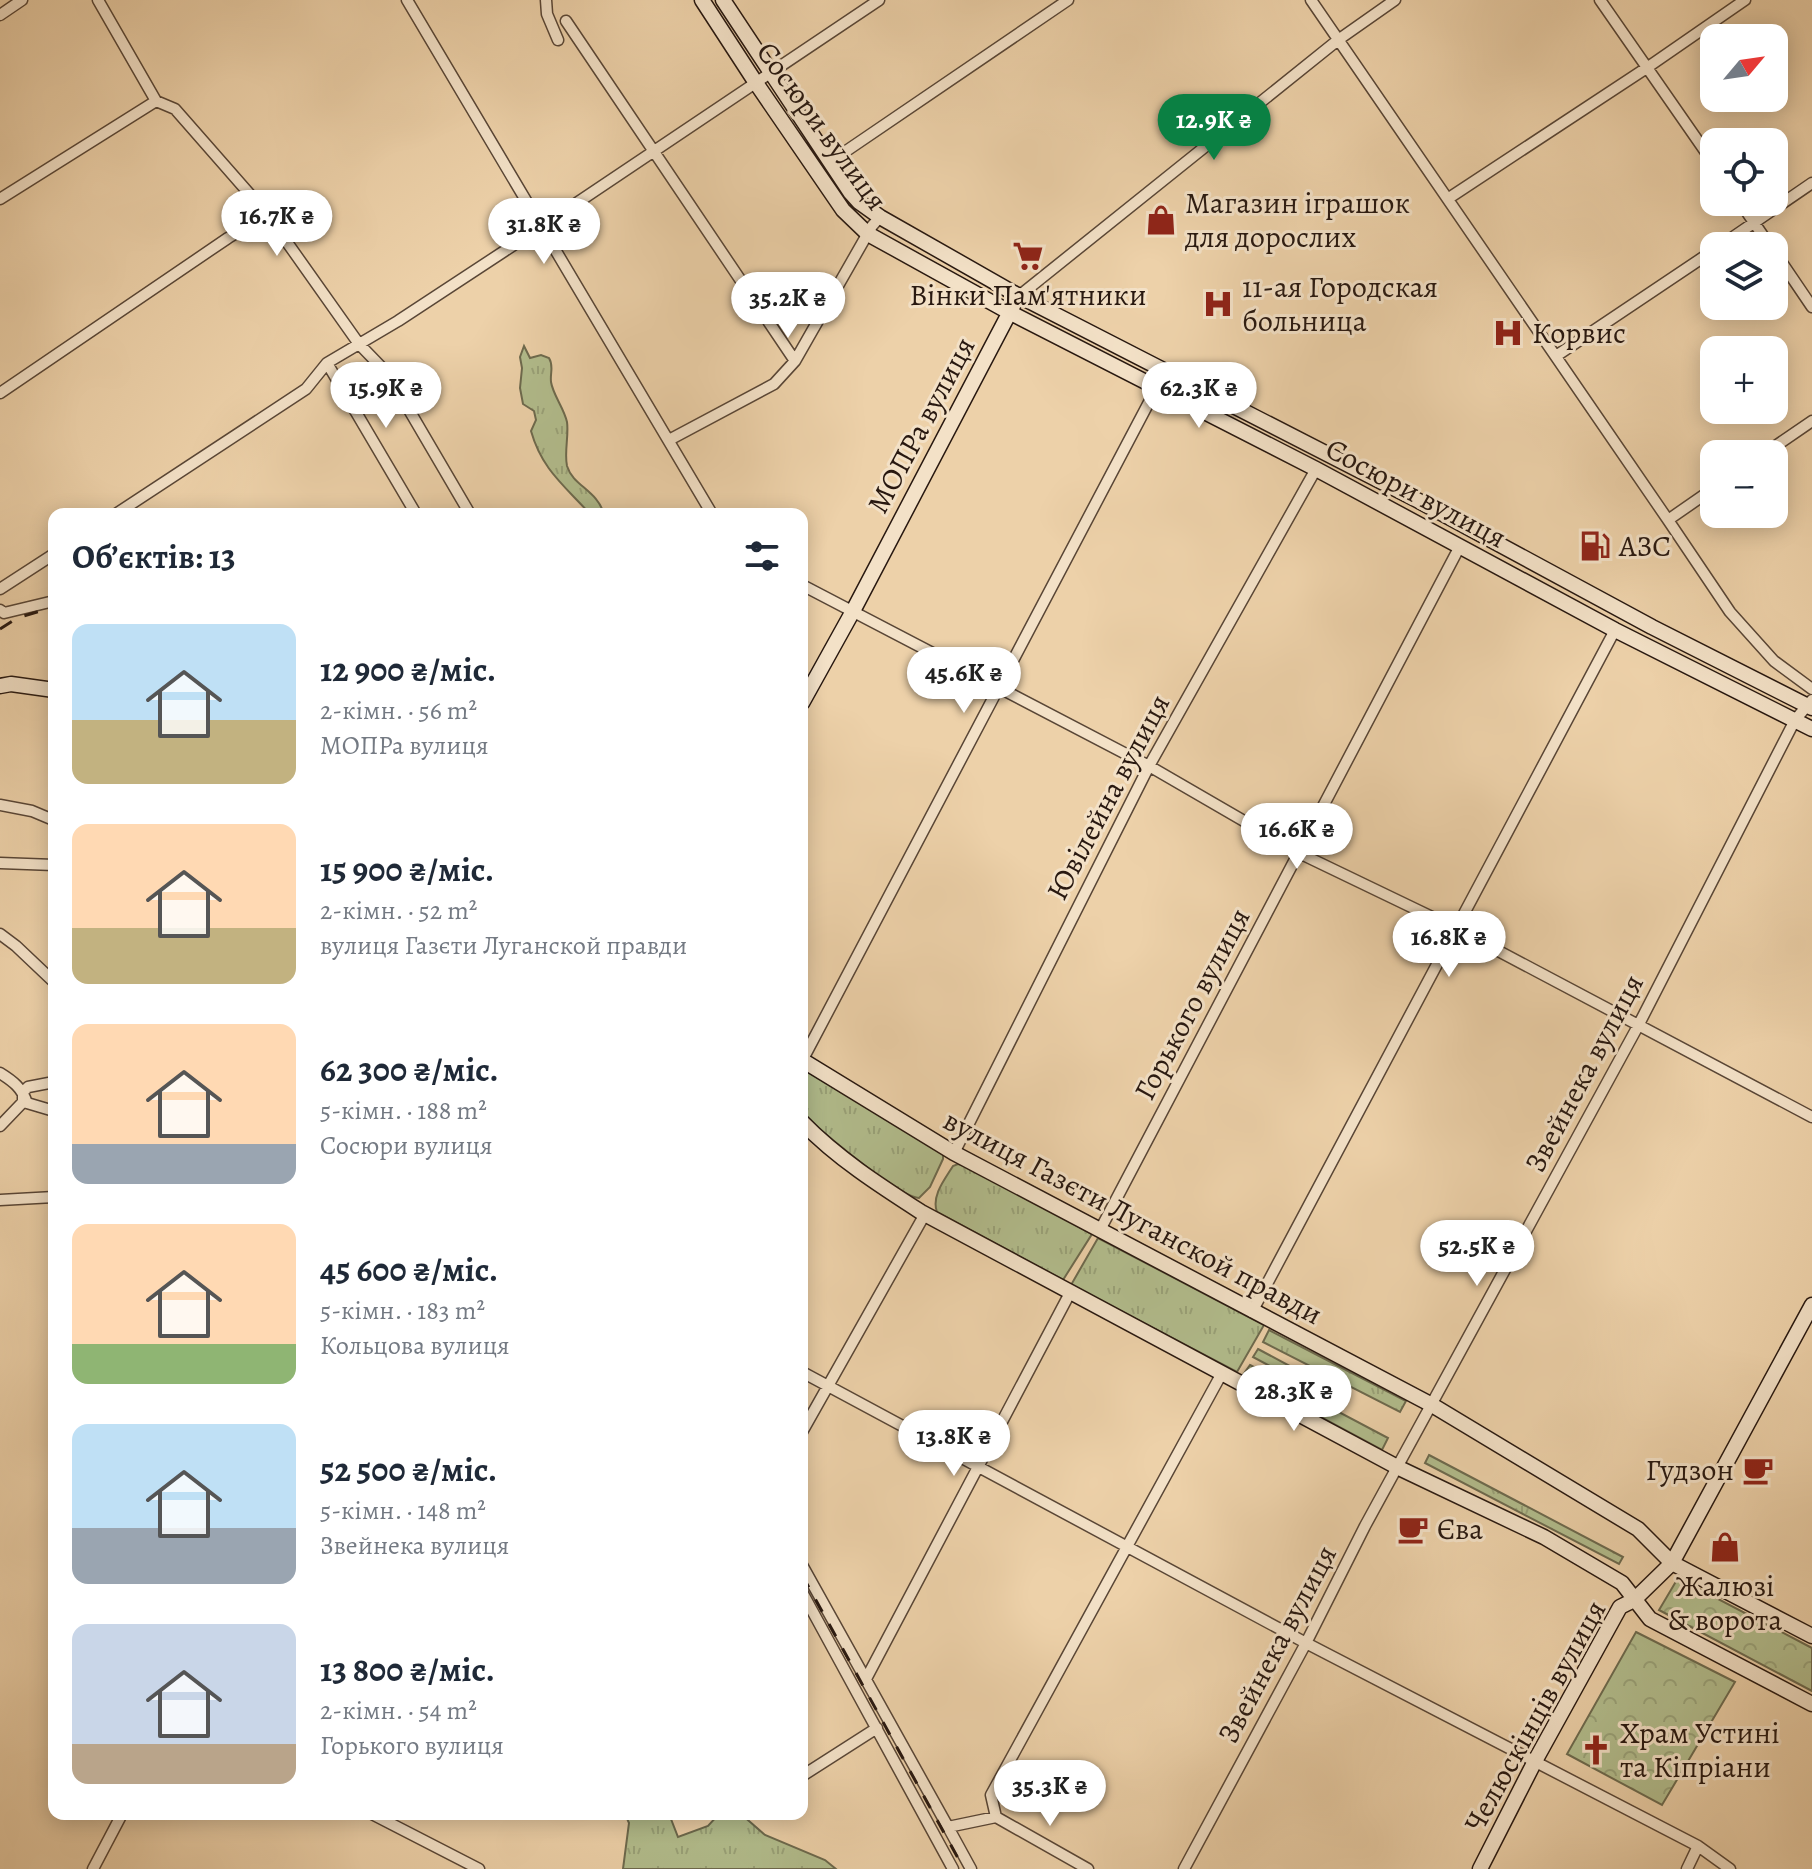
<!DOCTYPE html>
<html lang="uk">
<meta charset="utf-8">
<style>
:root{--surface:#fff;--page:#f2f2f3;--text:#1f2937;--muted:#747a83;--accent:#0b8043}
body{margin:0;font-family:Alegreya,serif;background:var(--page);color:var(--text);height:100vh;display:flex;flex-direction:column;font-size:30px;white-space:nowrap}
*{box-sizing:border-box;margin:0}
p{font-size:26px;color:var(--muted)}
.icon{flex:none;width:44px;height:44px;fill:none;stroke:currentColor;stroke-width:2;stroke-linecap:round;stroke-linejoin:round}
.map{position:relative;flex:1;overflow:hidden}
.panel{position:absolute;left:48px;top:508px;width:760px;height:1312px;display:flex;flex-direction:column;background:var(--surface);border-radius:16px;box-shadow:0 4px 20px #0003}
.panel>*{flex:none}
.needle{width:52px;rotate:61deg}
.tools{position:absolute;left:1700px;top:24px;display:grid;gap:16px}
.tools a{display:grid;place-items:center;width:88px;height:88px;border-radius:16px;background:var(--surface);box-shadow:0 4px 20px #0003;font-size:40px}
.price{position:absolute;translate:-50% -68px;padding:0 18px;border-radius:28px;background:#fff;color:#222;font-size:26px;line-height:52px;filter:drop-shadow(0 2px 4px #0008)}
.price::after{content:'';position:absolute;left:50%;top:48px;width:24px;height:18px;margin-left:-12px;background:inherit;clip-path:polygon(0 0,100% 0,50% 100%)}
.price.selected{background:var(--accent);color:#fff}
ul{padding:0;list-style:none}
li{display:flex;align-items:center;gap:24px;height:200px;padding:0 24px}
li span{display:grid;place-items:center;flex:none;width:224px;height:160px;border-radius:16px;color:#555}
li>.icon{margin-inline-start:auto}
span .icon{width:96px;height:96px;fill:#fffc;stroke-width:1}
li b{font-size:34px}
h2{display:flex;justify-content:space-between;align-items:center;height:96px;padding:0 24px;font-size:34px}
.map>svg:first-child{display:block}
.grass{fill:url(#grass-tufts);stroke:#6d6a4e;stroke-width:2}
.forest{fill:url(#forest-crowns);stroke:#6d6a4e;stroke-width:2}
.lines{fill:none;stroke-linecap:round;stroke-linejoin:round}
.street-casing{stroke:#594636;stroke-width:13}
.secondary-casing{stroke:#281810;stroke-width:17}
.street{stroke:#f3e1c7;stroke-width:10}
.secondary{stroke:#f3e1c7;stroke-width:14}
.rail{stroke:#281810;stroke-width:3;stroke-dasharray:14 14;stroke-linecap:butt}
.labels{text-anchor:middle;stroke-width:6;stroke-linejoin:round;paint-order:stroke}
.street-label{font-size:30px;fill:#281810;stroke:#f3e1c7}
.poi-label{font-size:30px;fill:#281810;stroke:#f3e1c7;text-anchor:start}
</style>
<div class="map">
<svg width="1812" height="1869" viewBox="0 0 1812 1869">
<defs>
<pattern id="grass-tufts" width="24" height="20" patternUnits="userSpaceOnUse" patternTransform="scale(2)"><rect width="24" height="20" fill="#b2bd8d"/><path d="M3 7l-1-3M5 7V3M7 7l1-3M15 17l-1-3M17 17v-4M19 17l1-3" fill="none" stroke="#99a279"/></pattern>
<pattern id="forest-crowns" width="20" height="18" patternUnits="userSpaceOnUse" patternTransform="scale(2)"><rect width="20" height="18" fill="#b2bd8d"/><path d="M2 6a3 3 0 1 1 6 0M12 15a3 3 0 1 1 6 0" fill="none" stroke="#99a279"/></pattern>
</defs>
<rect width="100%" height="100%" fill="#edd1a9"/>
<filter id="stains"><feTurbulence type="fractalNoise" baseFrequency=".0025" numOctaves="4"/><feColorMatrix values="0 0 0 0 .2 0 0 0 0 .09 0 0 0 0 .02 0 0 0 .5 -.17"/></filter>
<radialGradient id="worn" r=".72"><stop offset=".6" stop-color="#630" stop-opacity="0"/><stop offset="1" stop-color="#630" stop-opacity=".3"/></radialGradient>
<path class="grass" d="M 524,346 L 530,358 L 541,355 L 549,358 C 554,366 550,372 551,382 C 553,395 564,408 567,422 C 569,436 564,452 567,466 C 573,486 597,490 604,514 L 590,514 C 565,486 542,470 531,431 L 536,420 L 534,411 L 523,404 L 520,388 L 522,368 L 520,357 Z
M 806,1071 L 939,1150 L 943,1155 L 943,1159 L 930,1187 L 919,1198 C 898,1197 823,1132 803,1115 L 802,1078 Z
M 958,1164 L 967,1165 L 1092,1234 L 1063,1280 L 937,1212 C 931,1196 945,1179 953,1166 Z
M 1098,1238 L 1264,1325 L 1237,1372 L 1071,1285 Z
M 1269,1330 L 1406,1401 L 1400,1412 L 1263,1342 Z
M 1258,1349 L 1327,1386 L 1323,1394 L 1253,1357 Z
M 1250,1365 L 1388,1438 L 1382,1450 L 1243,1375 Z
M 1429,1455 L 1623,1557 L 1619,1564 L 1425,1463 Z
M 625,1814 L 669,1814 L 678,1837 L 708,1826 L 719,1814 L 741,1814 L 765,1835 L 825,1860 L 836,1869 L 623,1869 L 629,1823 Z"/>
<path class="forest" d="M 1678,1578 L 1812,1648 L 1812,1691 L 1659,1610 Z
M 1636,1632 L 1735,1682 L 1662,1805 L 1567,1754 Z"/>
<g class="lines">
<g class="street-casing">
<path id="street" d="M 98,0 L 156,101 L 175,109 L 267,214 L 359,344 L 388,374 L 470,514
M 407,0 L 712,514
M 546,0 L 547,14 L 558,40
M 1311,0 L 1668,520 L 1730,612 L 1774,661 L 1812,689
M 1600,0 L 1714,164
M 0,15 L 22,0
M 566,21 L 795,361
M 830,162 L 1068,0
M 1449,198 L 1648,67 L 1745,0
M 0,199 L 156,101
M 1740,202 L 1770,246
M 1720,246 L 1812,183
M 1774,251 L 1812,307
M 1016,301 L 1019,296 L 1338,40 L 1395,0
M 1556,356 L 1714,250
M 327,363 L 416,514
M 0,393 L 228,238 L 267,214
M 669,440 L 774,384 L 795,361 L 872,226 L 880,217
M 1764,454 L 1812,421
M 116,514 L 306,389 L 327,363 L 398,321 L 541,227 L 879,0
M 1668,520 L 1714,488
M 802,585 L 1149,766 L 1299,853 L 1457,929 L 1812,1117
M 0,589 L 54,554
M 0,610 L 4,613 L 54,601
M 0,805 L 32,811 L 51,819
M 0,863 L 54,865
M 0,934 L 16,946 L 54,982
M 802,1061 L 1157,387
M 0,1073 C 13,1081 22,1088 27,1103 L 54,1111
M 0,1126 L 23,1102 L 23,1092 L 28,1087 L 54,1082
M 954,1153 L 1149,766 L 1316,469
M 0,1200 L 54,1197
M 1100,1230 L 1460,546
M 1252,1312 L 1615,630
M 802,1372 L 1306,1643 L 1698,1846 L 1730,1869
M 802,1432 L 925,1214
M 802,1565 L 948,1827 L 996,1817
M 802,1592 L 953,1869
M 866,1679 L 1071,1291
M 802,1776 L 877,1728
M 372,1814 L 479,1869
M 996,1817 L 991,1795 L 1222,1373
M 996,1817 L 1088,1869
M 948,1827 L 971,1869
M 93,1869 L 122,1814
M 1184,1869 L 1306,1643 L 1365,1526 L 1638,1026 L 1795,720 L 1812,700
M 1687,1869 L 1698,1846"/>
</g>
<g class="secondary-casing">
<path id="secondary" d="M 702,0 L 756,83 L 843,210 L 868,234 L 1009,312 L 1316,469 L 1615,630 L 1812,729
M 723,0 L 850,192 L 859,202 L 880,217 L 1019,296 L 1417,500 L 1652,627 L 1812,708
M 0,686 L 11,684 L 54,690
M 802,703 L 853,611 L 1013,306
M 802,1060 L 954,1153 L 1432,1405 L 1638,1529 L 1672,1563 L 1812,1636
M 802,1122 C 837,1158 879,1185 921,1212 L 1399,1468 L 1544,1537 L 1622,1583 L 1650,1619 L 1812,1704
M 1480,1869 L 1535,1761 L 1620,1607 L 1634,1600 L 1672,1563 L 1812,1305"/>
</g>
<use href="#street" class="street"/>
<use href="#secondary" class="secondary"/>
<path class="rail" d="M 0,629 L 17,618 L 54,607
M 802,1575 L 964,1869"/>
</g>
<defs>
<g id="shop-bare" transform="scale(2.4)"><path d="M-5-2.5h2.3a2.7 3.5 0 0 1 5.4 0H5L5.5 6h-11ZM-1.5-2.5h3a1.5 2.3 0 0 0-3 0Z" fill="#8f2418" stroke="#f3e1c7" stroke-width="2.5" paint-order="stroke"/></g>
<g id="supermarket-bare" transform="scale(2.4)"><path d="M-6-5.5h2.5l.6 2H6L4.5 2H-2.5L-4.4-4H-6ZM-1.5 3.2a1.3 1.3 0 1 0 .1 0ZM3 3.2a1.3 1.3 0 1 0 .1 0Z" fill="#8f2418" stroke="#f3e1c7" stroke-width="2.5" paint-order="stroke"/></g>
<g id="hospital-bare" transform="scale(2.4)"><path d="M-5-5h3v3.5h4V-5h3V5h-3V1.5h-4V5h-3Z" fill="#8f2418" stroke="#f3e1c7" stroke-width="2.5" paint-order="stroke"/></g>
<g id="fuel-bare" transform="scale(2.4)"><path d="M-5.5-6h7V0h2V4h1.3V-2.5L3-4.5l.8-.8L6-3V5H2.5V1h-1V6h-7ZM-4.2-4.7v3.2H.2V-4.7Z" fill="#8f2418" stroke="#f3e1c7" stroke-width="2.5" paint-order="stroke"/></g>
<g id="cafe-bare" transform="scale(2.4)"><path d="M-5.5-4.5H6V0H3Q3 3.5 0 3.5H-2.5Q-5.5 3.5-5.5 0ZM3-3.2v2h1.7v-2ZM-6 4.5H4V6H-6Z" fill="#8f2418" stroke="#f3e1c7" stroke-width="2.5" paint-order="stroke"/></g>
<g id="church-bare" transform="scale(2.4)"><path d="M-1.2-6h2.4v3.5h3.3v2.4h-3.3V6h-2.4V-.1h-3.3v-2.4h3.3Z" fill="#8f2418" stroke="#f3e1c7" stroke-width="2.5" paint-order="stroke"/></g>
</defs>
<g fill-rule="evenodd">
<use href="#shop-bare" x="1161" y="220"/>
<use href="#supermarket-bare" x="1028" y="256"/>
<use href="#hospital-bare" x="1218" y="304"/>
<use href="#hospital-bare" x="1508" y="333"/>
<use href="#fuel-bare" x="1595" y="546"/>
<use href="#cafe-bare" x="1758" y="1470"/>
<use href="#cafe-bare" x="1413" y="1529"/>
<use href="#shop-bare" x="1725" y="1547"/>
<use href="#church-bare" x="1596" y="1750"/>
</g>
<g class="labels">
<g class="street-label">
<text transform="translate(822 126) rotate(54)" y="10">Сосюри вулиця</text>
<text transform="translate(921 425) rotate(-62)" y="10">МОПРа вулиця</text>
<text transform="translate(1416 493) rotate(28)" y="10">Сосюри вулиця</text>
<text transform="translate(1108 797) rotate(-62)" y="10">Ювілейна вулиця</text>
<text transform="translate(1192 1004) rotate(-62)" y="10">Горького вулиця</text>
<text transform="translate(1584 1073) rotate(-62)" y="10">Звейнека вулиця</text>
<text transform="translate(1133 1217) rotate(28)" y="10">вулиця Газєти Луганской правди</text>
<text transform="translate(1277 1644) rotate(-62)" y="10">Звейнека вулиця</text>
<text transform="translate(1535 1716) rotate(-61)" y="10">Челюскінців вулиця</text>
</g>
<g class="poi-label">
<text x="1185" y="213">Магазин іграшок<tspan x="1185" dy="34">для дорослих</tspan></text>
<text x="1242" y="297">11-ая Городская<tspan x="1242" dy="34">больница</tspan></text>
<text x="1028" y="305" text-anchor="middle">Вінки Пам'ятники</text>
<text x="1532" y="343">Корвис</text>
<text x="1619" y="556">АЗС</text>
<text x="1734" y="1480" text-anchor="end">Гудзон</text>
<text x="1437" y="1539">Єва</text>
<text x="1725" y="1596" text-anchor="middle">Жалюзі<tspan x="1725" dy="34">&amp; ворота</tspan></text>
<text x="1620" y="1743">Храм Устині<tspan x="1620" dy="34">та Кіпріани</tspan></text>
</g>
</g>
<rect width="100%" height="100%" filter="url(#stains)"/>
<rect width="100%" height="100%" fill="url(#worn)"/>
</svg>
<div class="tools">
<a><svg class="needle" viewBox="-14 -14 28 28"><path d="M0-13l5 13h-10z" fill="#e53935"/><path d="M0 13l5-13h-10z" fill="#747a83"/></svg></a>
<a><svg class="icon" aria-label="locate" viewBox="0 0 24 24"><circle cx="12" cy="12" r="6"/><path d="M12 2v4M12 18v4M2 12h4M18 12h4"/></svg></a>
<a><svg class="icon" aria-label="layers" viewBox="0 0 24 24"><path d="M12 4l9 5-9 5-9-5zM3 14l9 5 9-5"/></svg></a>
<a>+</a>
<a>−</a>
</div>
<b class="price selected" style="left:1214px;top:162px">12.9K ₴</b>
<b class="price" style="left:277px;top:258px">16.7K ₴</b>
<b class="price" style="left:544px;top:266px">31.8K ₴</b>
<b class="price" style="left:788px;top:340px">35.2K ₴</b>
<b class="price" style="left:386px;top:430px">15.9K ₴</b>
<b class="price" style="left:1199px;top:430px">62.3K ₴</b>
<b class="price" style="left:964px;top:715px">45.6K ₴</b>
<b class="price" style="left:1297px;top:871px">16.6K ₴</b>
<b class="price" style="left:1449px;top:979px">16.8K ₴</b>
<b class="price" style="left:1477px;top:1288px">52.5K ₴</b>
<b class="price" style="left:1294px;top:1433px">28.3K ₴</b>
<b class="price" style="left:954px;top:1478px">13.8K ₴</b>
<b class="price" style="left:1050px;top:1828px">35.3K ₴</b>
<section class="panel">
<h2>Об’єктів: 13<svg class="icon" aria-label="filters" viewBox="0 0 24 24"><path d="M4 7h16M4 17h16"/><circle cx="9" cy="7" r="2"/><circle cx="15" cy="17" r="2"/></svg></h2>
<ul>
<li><span style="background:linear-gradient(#bfe0f5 60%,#c2b280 0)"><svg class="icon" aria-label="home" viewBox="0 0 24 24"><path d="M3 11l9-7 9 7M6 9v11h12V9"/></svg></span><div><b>12 900 ₴/міс.</b><p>2-кімн. · 56 m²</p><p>МОПРа вулиця</p></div></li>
<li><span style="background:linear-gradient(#ffd9b3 65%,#c2b280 0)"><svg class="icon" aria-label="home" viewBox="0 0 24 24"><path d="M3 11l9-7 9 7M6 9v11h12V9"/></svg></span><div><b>15 900 ₴/міс.</b><p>2-кімн. · 52 m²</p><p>вулиця Газєти Луганской правди</p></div></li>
<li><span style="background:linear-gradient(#ffd9b3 75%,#9aa5b1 0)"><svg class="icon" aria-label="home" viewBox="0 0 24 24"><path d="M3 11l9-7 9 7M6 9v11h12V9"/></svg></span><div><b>62 300 ₴/міс.</b><p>5-кімн. · 188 m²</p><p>Сосюри вулиця</p></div></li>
<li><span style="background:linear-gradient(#ffd9b3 75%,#8fb573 0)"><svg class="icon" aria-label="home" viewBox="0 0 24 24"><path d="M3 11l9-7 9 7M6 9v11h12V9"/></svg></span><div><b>45 600 ₴/міс.</b><p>5-кімн. · 183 m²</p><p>Кольцова вулиця</p></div></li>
<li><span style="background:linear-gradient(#bfe0f5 65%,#9aa5b1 0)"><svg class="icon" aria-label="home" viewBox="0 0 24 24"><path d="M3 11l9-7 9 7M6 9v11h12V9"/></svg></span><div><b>52 500 ₴/міс.</b><p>5-кімн. · 148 m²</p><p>Звейнека вулиця</p></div></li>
<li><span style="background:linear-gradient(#c9d6e8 75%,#b9a48a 0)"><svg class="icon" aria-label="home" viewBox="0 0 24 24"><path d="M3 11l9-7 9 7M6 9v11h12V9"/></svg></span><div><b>13 800 ₴/міс.</b><p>2-кімн. · 54 m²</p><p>Горького вулиця</p></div></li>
</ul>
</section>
</div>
